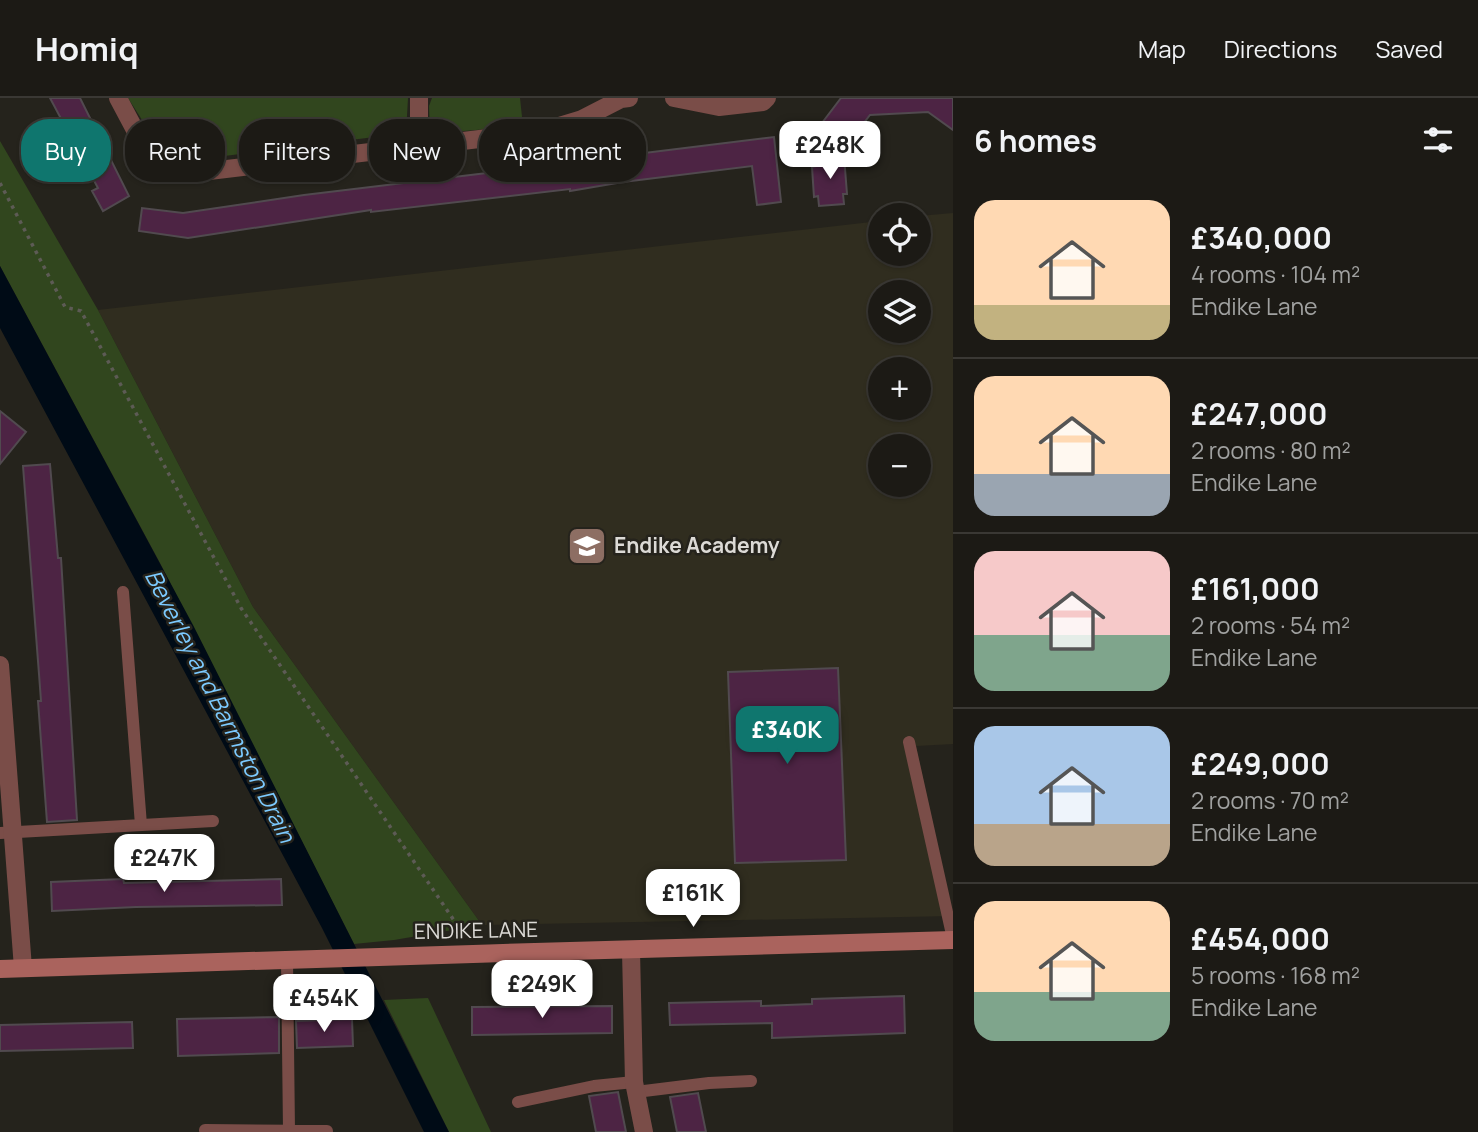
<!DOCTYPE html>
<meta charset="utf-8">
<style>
:root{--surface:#1c1a15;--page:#25231e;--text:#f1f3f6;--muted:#a0a1a0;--line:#3a3834;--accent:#0f766e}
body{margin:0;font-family:Manrope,sans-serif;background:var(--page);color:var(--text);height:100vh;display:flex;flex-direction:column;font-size:26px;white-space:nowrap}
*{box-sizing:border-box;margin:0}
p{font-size:23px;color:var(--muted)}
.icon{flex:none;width:38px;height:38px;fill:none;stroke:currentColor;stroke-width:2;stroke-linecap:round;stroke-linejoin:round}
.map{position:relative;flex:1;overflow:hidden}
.drawer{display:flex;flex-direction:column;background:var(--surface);width:525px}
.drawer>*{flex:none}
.banner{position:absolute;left:21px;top:21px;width:665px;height:63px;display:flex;gap:14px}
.buttons{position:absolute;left:868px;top:105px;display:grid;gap:14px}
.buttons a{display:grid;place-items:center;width:63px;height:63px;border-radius:50%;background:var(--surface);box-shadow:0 2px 5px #0004,0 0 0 2px var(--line);font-size:35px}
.price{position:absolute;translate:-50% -60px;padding:0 16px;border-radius:14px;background:#fff;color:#222;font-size:23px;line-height:46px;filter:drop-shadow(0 2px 4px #0008)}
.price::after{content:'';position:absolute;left:50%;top:42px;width:21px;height:16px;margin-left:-10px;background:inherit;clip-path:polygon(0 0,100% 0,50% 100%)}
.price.selected{background:var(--accent);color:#fff}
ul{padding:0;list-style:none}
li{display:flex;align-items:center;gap:21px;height:175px;padding:0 21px}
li+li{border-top:2px solid var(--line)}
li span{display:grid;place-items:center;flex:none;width:196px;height:140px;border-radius:21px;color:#555}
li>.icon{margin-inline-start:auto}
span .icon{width:84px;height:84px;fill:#fffc;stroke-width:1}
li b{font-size:30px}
h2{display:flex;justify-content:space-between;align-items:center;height:84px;padding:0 21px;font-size:30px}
.chip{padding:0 24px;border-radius:28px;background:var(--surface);box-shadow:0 2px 5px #0004,0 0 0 2px var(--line);font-size:24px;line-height:63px}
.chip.selected{background:var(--accent);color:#fff}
header{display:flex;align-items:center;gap:42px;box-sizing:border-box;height:98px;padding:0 35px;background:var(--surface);border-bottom:2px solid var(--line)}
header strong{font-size:33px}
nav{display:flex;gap:38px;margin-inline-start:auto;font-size:24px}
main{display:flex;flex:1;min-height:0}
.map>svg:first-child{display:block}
.built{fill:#302d1f;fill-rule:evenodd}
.green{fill:#31461e}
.water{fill:#000b16}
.building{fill:#4d2444;stroke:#514a4f;stroke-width:2}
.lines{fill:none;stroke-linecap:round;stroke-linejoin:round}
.path{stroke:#5d5b55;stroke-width:3.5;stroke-dasharray:3.5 5;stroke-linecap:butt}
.lane{stroke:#7a4d48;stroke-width:12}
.street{stroke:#7a4d48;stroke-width:18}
.secondary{stroke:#aa635d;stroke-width:18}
.labels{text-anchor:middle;stroke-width:5;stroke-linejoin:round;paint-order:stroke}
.poi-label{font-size:21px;font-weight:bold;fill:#dcdad6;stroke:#25231c;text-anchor:start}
.street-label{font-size:21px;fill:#dcdad6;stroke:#25231c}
.water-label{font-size:23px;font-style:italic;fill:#7ccaff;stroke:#25231c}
</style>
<header>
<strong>Homiq</strong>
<nav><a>Map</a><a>Directions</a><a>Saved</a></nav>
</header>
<main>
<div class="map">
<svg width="953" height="1034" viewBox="0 0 953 1034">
<rect width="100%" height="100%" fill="#25231c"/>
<path class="built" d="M 953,115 L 953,646 L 916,648 L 953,818 L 482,827 L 253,509 L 98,212 L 880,123 L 880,156 L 919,156 L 919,118 ZM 880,194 L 919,194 L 919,233 L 880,233 ZM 880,271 L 919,271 L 919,310 L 880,310 ZM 880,348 L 919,348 L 919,387 L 880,387 Z"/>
<path class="green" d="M 128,0 L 408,0 L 406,35 L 177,64 L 153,39 Z
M 432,0 L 520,0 L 523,28 L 430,36 L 429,8 Z
M 0,43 L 98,212 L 253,509 L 482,827 L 394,842 L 354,846 L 160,465 L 0,168 Z
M 428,900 L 491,1034 L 449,1034 L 384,902 Z"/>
<path class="water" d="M 0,168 L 193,527 L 449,1034 L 424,1034 L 322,830 L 0,230 Z"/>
<path class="building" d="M 50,0 L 80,0 L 129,98 L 103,113 L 92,93 L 98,90 Z
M 841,0 L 953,0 L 953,32 L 928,14 L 870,17 L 843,52 L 819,34 L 825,27 L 822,25 Z
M 774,39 L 781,104 L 757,107 L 752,68 L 623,84 L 570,93 L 570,91 L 371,114 L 371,112 L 188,140 L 139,133 L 142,110 L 183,115 L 304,97 L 553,67 L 553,69 L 620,58 Z
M 844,58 L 847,96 L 843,96 L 844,106 L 819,108 L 818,98 L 814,99 L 812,69 L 817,68 L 816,60 Z
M 0,313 L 26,334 L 0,366 Z
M 50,366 L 58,460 L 61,460 L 77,722 L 47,724 L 38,603 L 41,603 L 39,576 L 23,368 Z
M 838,570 L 846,762 L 735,765 L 728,574 Z
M 123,781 L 124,785 L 281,781 L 282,807 L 136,809 L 52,813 L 51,784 Z
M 904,898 L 905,935 L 772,940 L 772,925 L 670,927 L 669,905 L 761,903 L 761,908 L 812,906 L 812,901 Z
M 612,908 L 612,935 L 472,937 L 472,909 Z
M 279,919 L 279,955 L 178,958 L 177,921 Z
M 352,921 L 353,948 L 297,950 L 296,923 Z
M 132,924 L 133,950 L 0,953 L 0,927 Z
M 618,994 L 626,1034 L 596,1034 L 589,998 Z
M 698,995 L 706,1034 L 677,1034 L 670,999 Z"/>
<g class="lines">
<path class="path" d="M 0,85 L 65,209 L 81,213 L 241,510 L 464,837"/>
<path class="lane" d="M 123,494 L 141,727
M 909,644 L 953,841
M 0,735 L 213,723
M 287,862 L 289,1033
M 636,994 L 709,985 L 751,983
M 518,1004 L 594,988 L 634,984
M 205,1032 L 327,1033"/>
<path class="street" d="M 118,0 L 143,47 L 161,73 L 184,76 L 539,34 L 582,21 L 621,1 L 629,0
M 674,0 L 719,9 L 763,4 L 767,0
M 419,20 L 419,0
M 0,567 L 23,870
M 631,853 L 634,984 L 644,1034"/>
<path class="secondary" d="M 0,871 C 318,859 635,852 953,842"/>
</g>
<defs>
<g id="school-square" transform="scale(2.0125)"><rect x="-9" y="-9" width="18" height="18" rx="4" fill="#8d6e63" stroke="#25231c"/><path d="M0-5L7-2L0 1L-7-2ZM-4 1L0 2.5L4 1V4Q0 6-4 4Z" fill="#fff"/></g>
</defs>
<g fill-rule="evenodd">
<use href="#school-square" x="587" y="448"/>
</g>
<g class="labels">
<g class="poi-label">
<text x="614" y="455">Endike Academy</text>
</g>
<g class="street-label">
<text transform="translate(476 833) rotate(-1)" y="7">ENDIKE LANE</text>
</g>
<g class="water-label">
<text transform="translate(220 608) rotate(63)" y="8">Beverley and Barmston Drain</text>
</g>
</g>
</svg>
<div class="buttons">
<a><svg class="icon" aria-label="locate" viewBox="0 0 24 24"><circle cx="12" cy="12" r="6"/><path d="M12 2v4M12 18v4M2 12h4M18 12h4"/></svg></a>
<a><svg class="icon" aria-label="layers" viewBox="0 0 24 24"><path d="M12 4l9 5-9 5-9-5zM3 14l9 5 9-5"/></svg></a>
<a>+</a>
<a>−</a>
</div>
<b class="price" style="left:830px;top:83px">£248K</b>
<b class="price selected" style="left:787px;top:668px">£340K</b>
<b class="price" style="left:164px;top:796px">£247K</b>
<b class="price" style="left:693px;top:831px">£161K</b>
<b class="price" style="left:542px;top:922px">£249K</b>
<b class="price" style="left:324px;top:936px">£454K</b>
<div class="banner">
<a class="chip selected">Buy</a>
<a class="chip">Rent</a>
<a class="chip">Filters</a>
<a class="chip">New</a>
<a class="chip">Apartment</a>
</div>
</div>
<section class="drawer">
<h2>6 homes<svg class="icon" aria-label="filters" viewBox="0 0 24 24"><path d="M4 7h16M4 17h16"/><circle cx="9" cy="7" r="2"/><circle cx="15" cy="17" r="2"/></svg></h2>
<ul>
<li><span style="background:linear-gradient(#ffd9b3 75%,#c2b280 0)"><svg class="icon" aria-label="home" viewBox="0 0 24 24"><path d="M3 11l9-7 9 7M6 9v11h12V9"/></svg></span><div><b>£340,000</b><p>4 rooms · 104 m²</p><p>Endike Lane</p></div></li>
<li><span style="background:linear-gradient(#ffd9b3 70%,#9aa5b1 0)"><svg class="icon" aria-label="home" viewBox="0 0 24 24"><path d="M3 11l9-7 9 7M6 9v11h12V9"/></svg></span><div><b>£247,000</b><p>2 rooms · 80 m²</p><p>Endike Lane</p></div></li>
<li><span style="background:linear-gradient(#f6c9c9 60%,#7fa58c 0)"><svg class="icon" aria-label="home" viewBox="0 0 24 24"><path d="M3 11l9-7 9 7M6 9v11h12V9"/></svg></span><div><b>£161,000</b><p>2 rooms · 54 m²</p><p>Endike Lane</p></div></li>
<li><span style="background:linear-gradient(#a9c7e8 70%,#b9a48a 0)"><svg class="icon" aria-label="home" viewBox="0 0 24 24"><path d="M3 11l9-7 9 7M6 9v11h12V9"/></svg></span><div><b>£249,000</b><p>2 rooms · 70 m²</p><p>Endike Lane</p></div></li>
<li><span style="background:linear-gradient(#ffd9b3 65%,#7fa58c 0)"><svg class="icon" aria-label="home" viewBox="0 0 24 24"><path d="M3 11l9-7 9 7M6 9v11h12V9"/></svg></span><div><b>£454,000</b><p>5 rooms · 168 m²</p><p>Endike Lane</p></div></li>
</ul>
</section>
</main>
